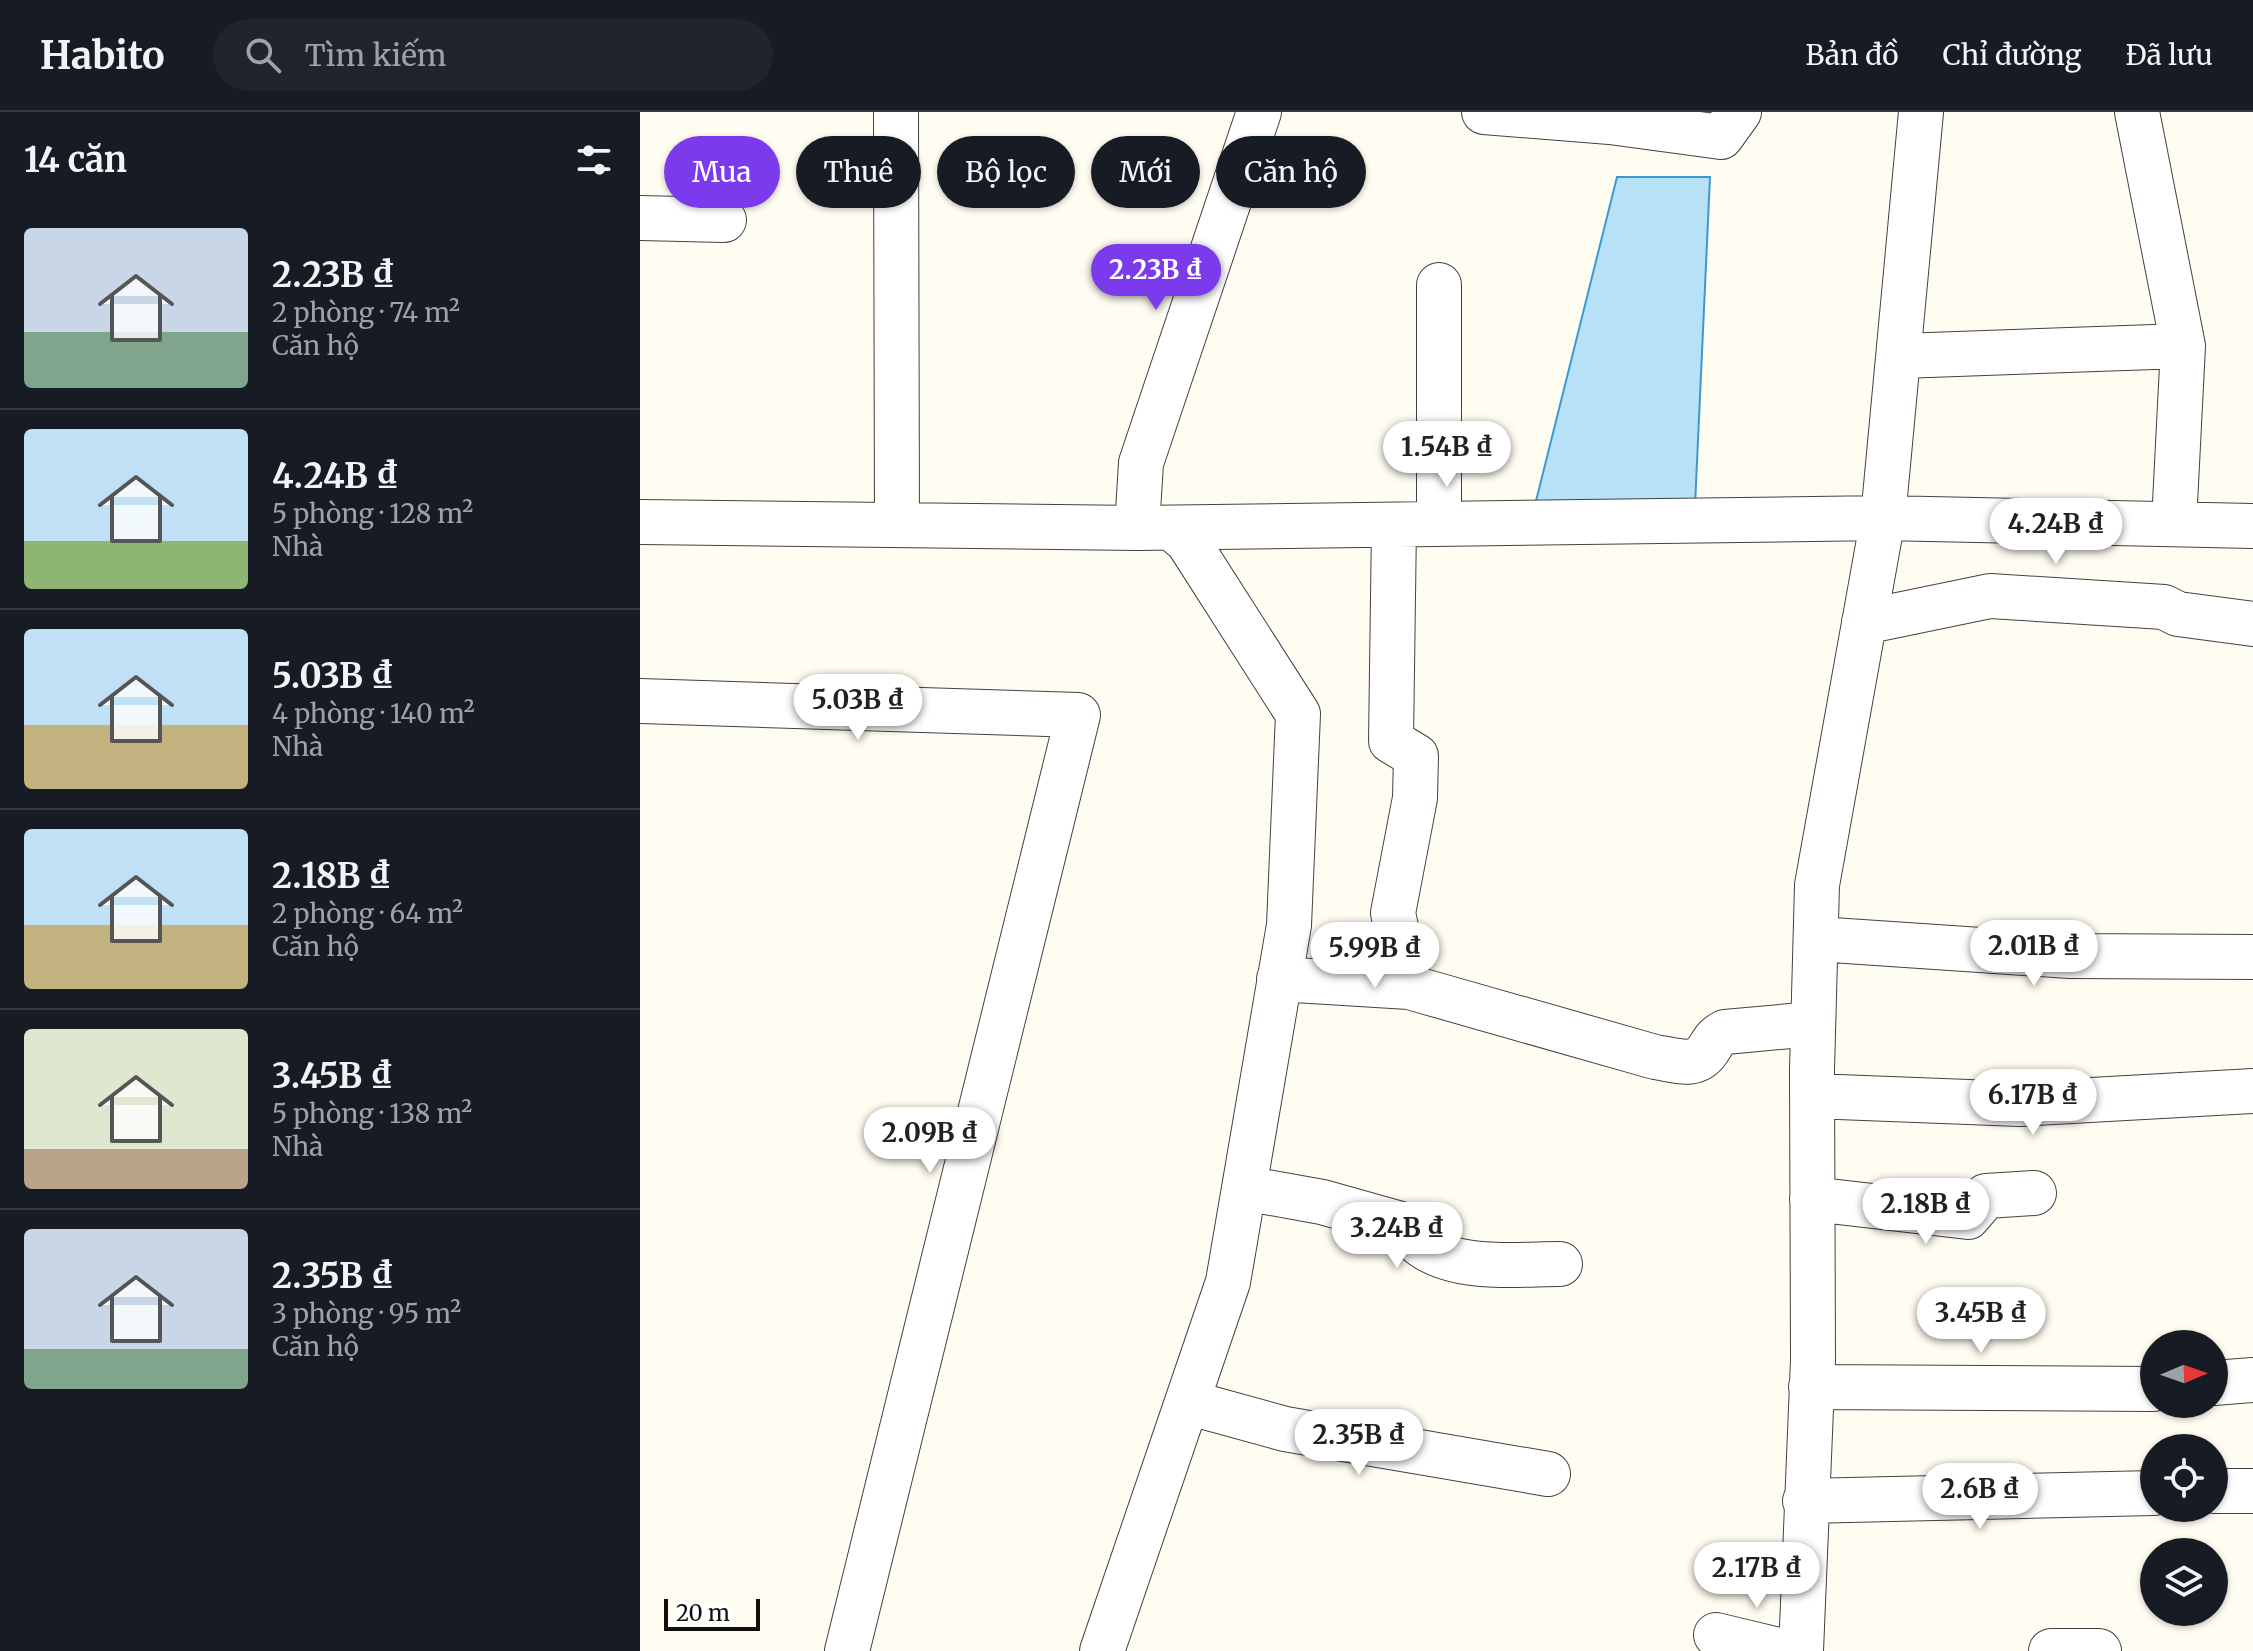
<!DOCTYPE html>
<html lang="vi">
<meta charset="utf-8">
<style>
:root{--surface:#171b24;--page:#20242c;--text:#f1f3f6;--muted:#9ea1a6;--line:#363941;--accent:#7c3aed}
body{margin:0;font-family:Merriweather,serif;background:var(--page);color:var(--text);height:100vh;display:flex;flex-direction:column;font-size:30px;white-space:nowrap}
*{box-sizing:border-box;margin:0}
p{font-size:26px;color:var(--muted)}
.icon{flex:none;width:44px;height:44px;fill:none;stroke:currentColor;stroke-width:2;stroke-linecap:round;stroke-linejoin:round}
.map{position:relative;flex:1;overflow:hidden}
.sheet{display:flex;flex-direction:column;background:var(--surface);width:640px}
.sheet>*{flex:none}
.hud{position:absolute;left:24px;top:24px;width:760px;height:72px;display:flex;gap:16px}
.needle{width:52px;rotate:88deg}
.fabs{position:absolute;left:1500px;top:1218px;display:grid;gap:16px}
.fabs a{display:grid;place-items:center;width:88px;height:88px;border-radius:50%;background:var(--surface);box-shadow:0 2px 6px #0004;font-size:40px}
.scale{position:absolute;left:24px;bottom:20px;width:96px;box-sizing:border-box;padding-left:8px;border:4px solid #0f0f0f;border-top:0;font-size:22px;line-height:28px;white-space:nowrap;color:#0f0f0f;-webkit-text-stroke:6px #fff;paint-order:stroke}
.price{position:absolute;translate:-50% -68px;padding:0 18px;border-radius:28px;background:#fff;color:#222;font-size:26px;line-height:52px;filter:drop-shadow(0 2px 4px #0008)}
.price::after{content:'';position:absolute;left:50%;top:48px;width:24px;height:18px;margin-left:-12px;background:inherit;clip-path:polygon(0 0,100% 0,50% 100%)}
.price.on{background:var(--accent);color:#fff}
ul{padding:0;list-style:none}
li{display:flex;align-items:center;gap:24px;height:200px;padding:0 24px}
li+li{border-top:2px solid var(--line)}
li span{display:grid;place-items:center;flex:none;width:224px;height:160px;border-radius:8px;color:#555}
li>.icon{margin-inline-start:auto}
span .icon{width:96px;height:96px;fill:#fffc;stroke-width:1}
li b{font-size:34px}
h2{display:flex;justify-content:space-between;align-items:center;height:96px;padding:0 24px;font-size:34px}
.tag{padding:0 28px;border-radius:36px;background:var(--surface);box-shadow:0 2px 6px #0004;font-size:28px;line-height:72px}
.tag.on{background:var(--accent);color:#fff}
header{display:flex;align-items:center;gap:48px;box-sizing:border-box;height:112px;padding:0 40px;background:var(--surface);border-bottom:2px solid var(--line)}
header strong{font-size:38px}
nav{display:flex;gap:44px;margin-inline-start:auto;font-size:28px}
.search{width:560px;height:72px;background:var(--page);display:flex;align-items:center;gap:20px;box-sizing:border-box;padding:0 28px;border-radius:44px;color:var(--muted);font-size:30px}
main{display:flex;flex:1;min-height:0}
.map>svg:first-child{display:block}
.water{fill:#b7e1f6;stroke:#3d99cd;stroke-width:2}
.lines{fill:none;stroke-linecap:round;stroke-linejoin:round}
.minor-casing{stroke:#424242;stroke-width:46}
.minor{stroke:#fff;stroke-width:44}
</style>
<header>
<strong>Habito</strong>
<div class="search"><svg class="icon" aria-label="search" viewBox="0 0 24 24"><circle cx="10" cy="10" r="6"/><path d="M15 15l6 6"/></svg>Tìm kiếm</div>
<nav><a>Bản đồ</a><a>Chỉ đường</a><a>Đã lưu</a></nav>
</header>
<main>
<section class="sheet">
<h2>14 căn<svg class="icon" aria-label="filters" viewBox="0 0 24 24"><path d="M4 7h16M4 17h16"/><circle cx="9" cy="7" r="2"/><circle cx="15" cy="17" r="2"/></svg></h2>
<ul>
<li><span style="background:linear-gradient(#c9d6e8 65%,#7fa58c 0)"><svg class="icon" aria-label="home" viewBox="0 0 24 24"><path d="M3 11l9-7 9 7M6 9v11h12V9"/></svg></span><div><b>2.23B ₫</b><p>2 phòng · 74 m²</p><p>Căn hộ</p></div></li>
<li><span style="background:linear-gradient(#bfe0f5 70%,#8fb573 0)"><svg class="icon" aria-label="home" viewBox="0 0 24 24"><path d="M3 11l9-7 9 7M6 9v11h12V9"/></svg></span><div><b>4.24B ₫</b><p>5 phòng · 128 m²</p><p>Nhà</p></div></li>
<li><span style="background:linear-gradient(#bfe0f5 60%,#c2b280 0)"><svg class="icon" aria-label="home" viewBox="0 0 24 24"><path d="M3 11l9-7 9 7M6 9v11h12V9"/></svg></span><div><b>5.03B ₫</b><p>4 phòng · 140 m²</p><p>Nhà</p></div></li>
<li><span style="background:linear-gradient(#bfe0f5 60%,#c2b280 0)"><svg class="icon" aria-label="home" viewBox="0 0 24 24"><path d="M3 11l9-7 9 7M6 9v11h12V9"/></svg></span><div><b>2.18B ₫</b><p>2 phòng · 64 m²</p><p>Căn hộ</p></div></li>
<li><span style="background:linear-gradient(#dfe7d0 75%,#b9a48a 0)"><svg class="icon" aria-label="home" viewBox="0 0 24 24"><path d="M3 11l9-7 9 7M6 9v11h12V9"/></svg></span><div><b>3.45B ₫</b><p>5 phòng · 138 m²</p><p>Nhà</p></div></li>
<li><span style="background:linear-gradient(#c9d6e8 75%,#7fa58c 0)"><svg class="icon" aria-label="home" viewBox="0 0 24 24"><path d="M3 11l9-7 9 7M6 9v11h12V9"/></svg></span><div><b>2.35B ₫</b><p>3 phòng · 95 m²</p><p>Căn hộ</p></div></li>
</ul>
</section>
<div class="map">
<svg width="1613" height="1539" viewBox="0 0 1613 1539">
<rect width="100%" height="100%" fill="#fffcf2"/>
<path class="water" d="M 977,65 L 1070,65 L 1055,394 L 894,397 Z"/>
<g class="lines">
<g class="minor-casing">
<path id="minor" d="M 256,0 L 257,413
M 844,0 L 970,10 L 1081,25 L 1099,0
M 1497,0 L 1543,234 L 1534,411
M 0,106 L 84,108
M 1261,244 L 1543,234
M 0,410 L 497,416 L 1243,406 L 1613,414
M 799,412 L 799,173
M 754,413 L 751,629 L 776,644 L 775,686 L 753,801 L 769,875 L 1015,945 C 1036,948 1055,957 1068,938 C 1074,929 1075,925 1085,920 L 1173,912
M 497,416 L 501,351 L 619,0
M 1224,510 L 1350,484 L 1524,495 L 1538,502 L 1613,512
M 0,589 L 438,603 L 207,1539
M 1177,827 L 1430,844 L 1613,845
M 639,867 L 769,875
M 1172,984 L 1380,992 L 1613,979
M 604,1076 L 682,1090 L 764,1113 C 791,1163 873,1152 920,1152
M 1172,1087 L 1328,1105 L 1346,1084 L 1394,1081
M 1574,1271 L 1613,1268
M 1171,1275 L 1514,1277
M 547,1290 L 645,1317 L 908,1362
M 1574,1379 L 1613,1379
M 1165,1389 L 1514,1381
M 1076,1523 L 1143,1539
M 462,1539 L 588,1170 L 649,813 L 658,602 L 548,430 L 532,416
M 1161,1539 L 1173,1248 L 1172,958 L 1177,773 L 1243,406 L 1281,0
M 1411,1539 L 1459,1539"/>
</g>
<use href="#minor" class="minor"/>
</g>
</svg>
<div class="fabs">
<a><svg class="needle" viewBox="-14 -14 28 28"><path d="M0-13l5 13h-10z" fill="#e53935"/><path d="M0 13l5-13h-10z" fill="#9ea1a6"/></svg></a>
<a><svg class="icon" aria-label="locate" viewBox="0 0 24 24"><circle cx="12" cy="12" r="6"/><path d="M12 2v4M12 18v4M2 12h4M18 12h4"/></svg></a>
<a><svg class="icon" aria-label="layers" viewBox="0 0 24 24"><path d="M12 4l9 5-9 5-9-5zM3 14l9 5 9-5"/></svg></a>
</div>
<div class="scale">20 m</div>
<b class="price on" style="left:516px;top:200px">2.23B ₫</b>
<b class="price" style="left:807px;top:377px">1.54B ₫</b>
<b class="price" style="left:1416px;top:454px">4.24B ₫</b>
<b class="price" style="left:218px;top:630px">5.03B ₫</b>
<b class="price" style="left:1394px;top:876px">2.01B ₫</b>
<b class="price" style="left:735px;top:878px">5.99B ₫</b>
<b class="price" style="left:1393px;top:1025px">6.17B ₫</b>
<b class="price" style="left:290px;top:1063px">2.09B ₫</b>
<b class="price" style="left:1286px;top:1134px">2.18B ₫</b>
<b class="price" style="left:757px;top:1158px">3.24B ₫</b>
<b class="price" style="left:1341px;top:1243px">3.45B ₫</b>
<b class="price" style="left:719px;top:1365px">2.35B ₫</b>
<b class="price" style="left:1340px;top:1419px">2.6B ₫</b>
<b class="price" style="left:1117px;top:1498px">2.17B ₫</b>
<div class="hud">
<a class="tag on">Mua</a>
<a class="tag">Thuê</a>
<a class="tag">Bộ lọc</a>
<a class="tag">Mới</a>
<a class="tag">Căn hộ</a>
</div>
</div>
</main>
